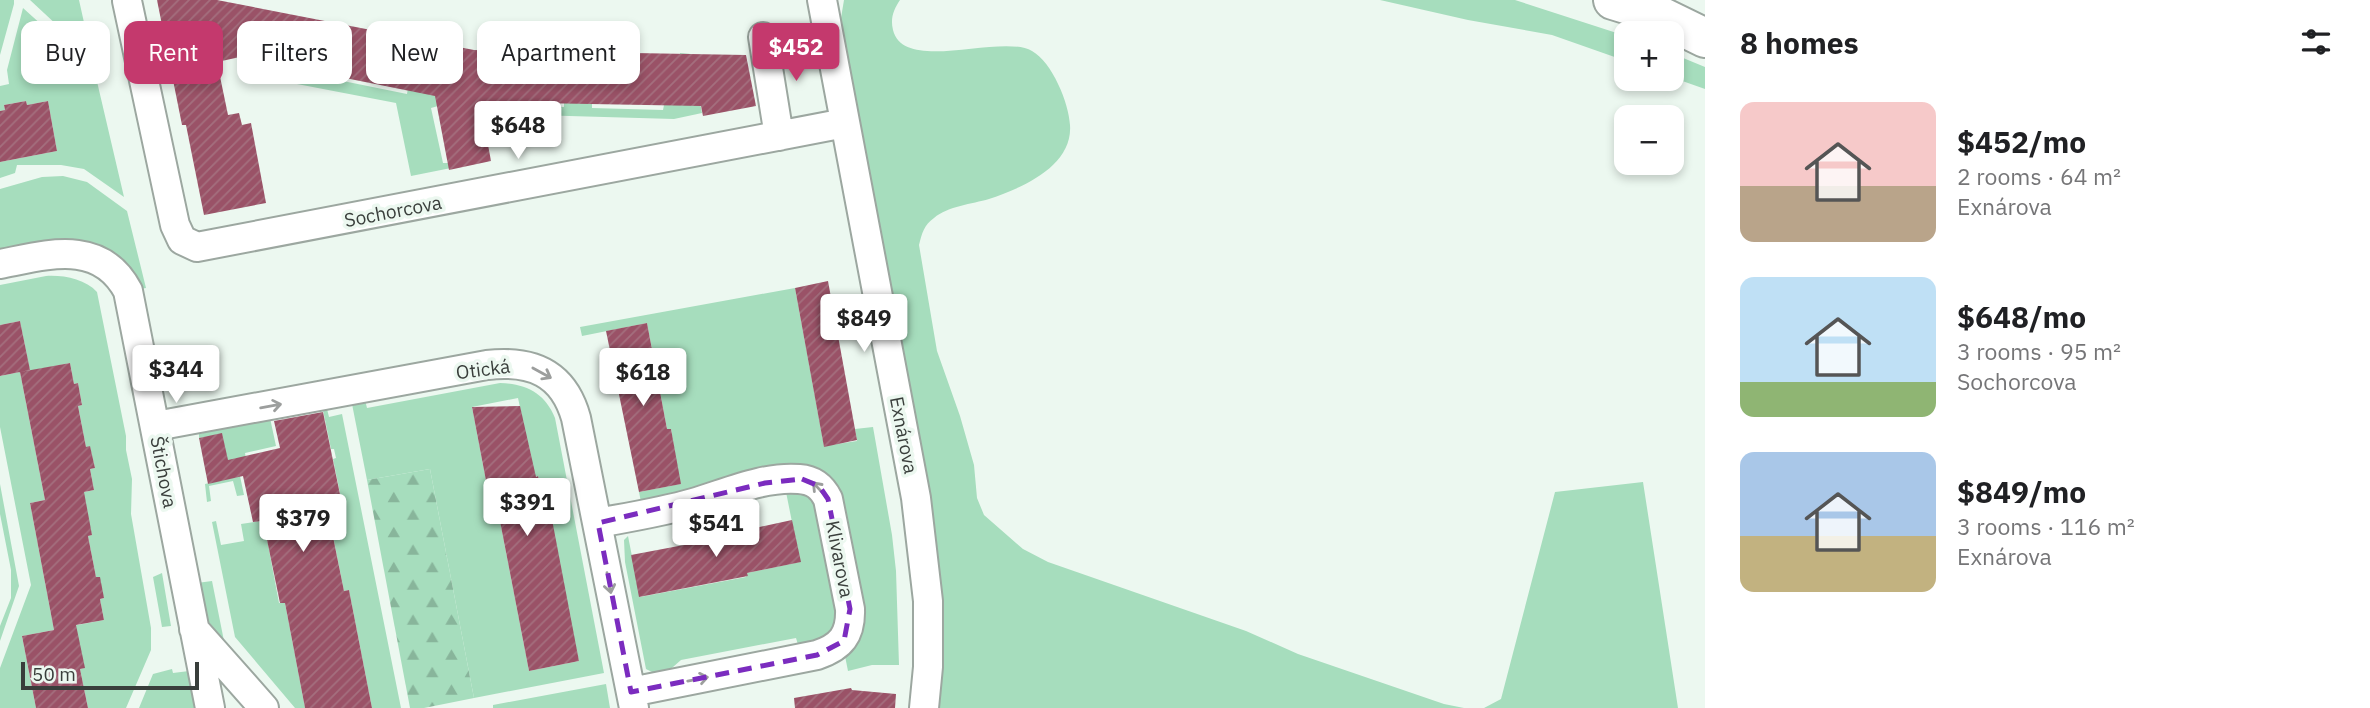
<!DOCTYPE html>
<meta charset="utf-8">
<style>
:root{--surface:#fff;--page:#f2f2f2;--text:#202124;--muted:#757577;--accent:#c4396d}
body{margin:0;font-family:"IBM Plex Sans",sans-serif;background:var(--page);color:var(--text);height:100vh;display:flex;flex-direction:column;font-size:26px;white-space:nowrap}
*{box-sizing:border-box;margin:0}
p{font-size:23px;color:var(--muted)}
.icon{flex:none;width:38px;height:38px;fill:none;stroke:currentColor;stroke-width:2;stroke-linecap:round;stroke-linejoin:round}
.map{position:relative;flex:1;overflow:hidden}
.sheet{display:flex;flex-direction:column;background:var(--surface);width:665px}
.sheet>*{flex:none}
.guide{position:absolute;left:21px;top:21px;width:665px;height:63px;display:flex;gap:14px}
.tools{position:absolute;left:1614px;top:21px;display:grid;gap:14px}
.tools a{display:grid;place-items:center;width:70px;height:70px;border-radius:14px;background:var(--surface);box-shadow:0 4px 10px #0003;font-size:35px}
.scale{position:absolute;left:21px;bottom:18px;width:178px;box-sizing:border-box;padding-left:7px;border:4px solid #393e3b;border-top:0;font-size:19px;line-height:24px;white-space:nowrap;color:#393e3b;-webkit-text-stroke:5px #ecf8f0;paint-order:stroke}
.price{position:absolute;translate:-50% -60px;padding:0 16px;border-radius:7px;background:#fff;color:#222;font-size:23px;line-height:46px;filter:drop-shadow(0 2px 4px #0008)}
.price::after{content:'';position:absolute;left:50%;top:42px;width:21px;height:16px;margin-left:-10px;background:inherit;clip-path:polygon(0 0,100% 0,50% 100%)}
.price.current{background:var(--accent);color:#fff}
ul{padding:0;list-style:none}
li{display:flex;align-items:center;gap:21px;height:175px;padding:0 35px}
li span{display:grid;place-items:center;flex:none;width:196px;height:140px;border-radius:14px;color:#555}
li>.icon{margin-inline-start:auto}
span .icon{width:84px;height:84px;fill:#fffc;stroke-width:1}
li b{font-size:30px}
h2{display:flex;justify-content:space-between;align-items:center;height:84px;padding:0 35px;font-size:30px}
.chip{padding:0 24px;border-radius:14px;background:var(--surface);box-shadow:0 4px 10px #0003;font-size:24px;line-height:63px}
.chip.current{background:var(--accent);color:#fff}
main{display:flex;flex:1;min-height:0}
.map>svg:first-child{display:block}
.green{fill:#a6ddbd;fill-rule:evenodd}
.forest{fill:url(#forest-firs)}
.building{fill:url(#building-hatch)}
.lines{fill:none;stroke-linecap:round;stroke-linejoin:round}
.minor-casing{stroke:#9ca7a0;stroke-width:32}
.secondary-casing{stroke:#9ca7a0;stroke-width:42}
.minor{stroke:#fff;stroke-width:28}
.secondary{stroke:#fff;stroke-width:38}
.oneway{stroke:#9c9e9d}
.marked{fill:none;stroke:#7b2cbf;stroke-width:5;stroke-dasharray:14 9;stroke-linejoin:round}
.labels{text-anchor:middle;stroke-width:7;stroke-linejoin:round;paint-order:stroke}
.street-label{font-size:19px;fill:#393e3b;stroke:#ecf8f0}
</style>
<main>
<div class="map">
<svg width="1705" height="708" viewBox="0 0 1705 708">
<defs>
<pattern id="forest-firs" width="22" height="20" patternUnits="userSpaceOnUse" patternTransform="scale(1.75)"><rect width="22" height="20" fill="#a6ddbd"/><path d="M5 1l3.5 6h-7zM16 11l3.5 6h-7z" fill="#88b59b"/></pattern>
<pattern id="building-hatch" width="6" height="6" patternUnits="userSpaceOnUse" patternTransform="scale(1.75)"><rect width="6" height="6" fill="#9a5267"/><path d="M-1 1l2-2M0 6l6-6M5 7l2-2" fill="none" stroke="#a46f7e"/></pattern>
</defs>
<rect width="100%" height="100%" fill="#ecf8f0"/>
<path class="green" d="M 0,0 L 14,0 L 14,4 L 0,55 Z
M 30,0 L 79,0 L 91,54 L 88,54 Z
M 844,0 L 900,0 C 894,9 890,18 893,30 C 904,74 1001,33 1032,51 C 1052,62 1069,103 1070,125 C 1073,166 1022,188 989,199 C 972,204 948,206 934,218 C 924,225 922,233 919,245 L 937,351 L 960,416 L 974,465 L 977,498 L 984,515 L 1023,549 L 1048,562 L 1246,631 L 1298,654 L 1444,704 L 1464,708 L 939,708 L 941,636 L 938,552 L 840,24 Z
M 1380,0 L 1515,0 L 1626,36 L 1626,61 L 1552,35 L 1468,20 Z
M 23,8 L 95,73 L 124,197 L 84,169 L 61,165 L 17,165 L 15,173 L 0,178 L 0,162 L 57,151 L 48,101 L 27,105 L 26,101 L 4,105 L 5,110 L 0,111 L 0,86 L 9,84 L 7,70 Z
M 680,53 L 691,54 L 702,113 L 674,119 L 495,114 L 493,106 L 564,107 L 564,102 L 592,103 L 592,108 L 663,110 L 664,105 L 678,104 Z
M 1671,53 L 1705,67 L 1705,89 L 1671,77 Z
M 237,58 L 309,74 L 311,68 L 338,73 L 338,80 L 407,94 L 408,88 L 435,94 L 438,106 L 431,108 L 443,163 L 450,163 L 451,168 L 411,176 L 396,103 L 239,73 Z
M 63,176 L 87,182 L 127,211 L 146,288 L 140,289 L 64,241 L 35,242 L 0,249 L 0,189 L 42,177 Z
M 46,276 C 64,275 85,279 97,292 L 126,436 L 126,450 L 132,479 L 131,514 L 151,628 L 151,650 L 126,708 L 88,708 L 80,669 L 84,668 L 72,626 L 104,620 L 100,599 L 104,598 L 96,577 L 88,536 L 92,535 L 79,493 L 94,490 L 90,469 L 95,468 L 90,447 L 86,447 L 78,406 L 82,405 L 78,383 L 74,384 L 70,363 L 30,371 L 20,321 L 0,325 L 0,285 Z
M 795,288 L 824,446 L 857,441 L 855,429 L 873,427 L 892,535 L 896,571 L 899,665 L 872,665 L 848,671 L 844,651 L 836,492 L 684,492 L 641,502 L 639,492 L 680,484 L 671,429 L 667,429 L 647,323 L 582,336 L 580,327 Z
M 20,372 L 45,500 L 30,503 L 54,630 L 22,636 L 36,708 L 0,708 L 0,668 L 31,585 L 0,427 L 0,376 Z
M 500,383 C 526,384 545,393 555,418 L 604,673 L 474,698 L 430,469 L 367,480 L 352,404 L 365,400 L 367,408 ZM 518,398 L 521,412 L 517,413 C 525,434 535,455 531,478 L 538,476 L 579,661 L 529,671 L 493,485 L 487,486 L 472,407 Z
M 327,409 L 329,417 L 342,414 L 401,708 L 372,708 L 349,590 L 344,591 L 331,526 L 267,539 L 279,603 L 285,603 L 305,708 L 295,708 L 235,637 L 212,522 L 216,521 L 221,545 L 244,541 L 241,524 L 261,521 L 264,535 L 334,521 L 332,511 L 343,508 L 333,459 L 336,458 L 334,449 L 331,449 L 323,410 Z
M 270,418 L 276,446 L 245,453 L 249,475 L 240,476 L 244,495 L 237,496 L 233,481 L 209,486 L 211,501 L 207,502 L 205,484 L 231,478 L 222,434 L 199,438 L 199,434 Z
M 1643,482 L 1678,708 L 1484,708 L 1501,699 L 1555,492 Z
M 0,484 L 19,586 L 0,641 L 0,626 L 11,598 L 11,570 L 0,514 Z
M 785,487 L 818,499 L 840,632 L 799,648 L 796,638 L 681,660 L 665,674 L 656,674 L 646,669 L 625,562 L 624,540 L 628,536 L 640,597 L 746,577 L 747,573 L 800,562 Z
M 162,573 L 171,626 L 162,627 L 153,577 Z
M 212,581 L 224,641 L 203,615 L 197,583 Z
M 172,669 L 173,673 L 189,671 L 196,708 L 139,708 L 153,674 Z
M 606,684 L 610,708 L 493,708 L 493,705 Z"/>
<path class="forest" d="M 430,469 L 474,698 L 424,708 L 410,708 L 367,480 Z"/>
<path class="building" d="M 157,0 L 217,0 L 474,50 L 746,55 L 756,106 L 703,116 L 701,106 L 480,102 L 491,161 L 449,170 L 435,96 L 240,57 L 217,62 L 228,115 L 239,113 L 242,125 L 251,123 L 266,203 L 204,215 L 186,125 L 182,125 Z
M 26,101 L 27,105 L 48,101 L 57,151 L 0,162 L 0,111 L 5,110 L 4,105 Z
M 828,281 L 857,440 L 824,447 L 795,288 Z
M 20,321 L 30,370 L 0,376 L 0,325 Z
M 647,323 L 667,429 L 671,429 L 681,484 L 639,492 L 606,331 Z
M 70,363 L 74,384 L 78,383 L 82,405 L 78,406 L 86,447 L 90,446 L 95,468 L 90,469 L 94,490 L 84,492 L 92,535 L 88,536 L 96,577 L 100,577 L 104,598 L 100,599 L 104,620 L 76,625 L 85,668 L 80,669 L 88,708 L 36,708 L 22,636 L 54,630 L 30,503 L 45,500 L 20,372 Z
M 520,406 L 536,477 L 538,476 L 541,489 L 546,488 L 579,661 L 529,671 L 493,485 L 487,486 L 472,407 Z
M 323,412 L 343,509 L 332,511 L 334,521 L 330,522 L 344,591 L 349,590 L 372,708 L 305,708 L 285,603 L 280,603 L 266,535 L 264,535 L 261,521 L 253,522 L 243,476 L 208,484 L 199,438 L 222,433 L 228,460 L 280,448 L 274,421 Z
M 792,520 L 801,562 L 747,573 L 748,576 L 639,597 L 631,555 L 705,541 L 737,532 Z
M 851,688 L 852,690 L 896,694 L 895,708 L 795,708 L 794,698 Z"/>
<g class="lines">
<g class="minor-casing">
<path id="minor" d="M 822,0 L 916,498 L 928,601 L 928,667 L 924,708
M 127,1 L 175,225 L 182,240 L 197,247 L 845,123
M 763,37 L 779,136
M 0,264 C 47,255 100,238 128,291 L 210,708
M 156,426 L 487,365 C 531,360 563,372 576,418 L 634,708
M 598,523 C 630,517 662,512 693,503 C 727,493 764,476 799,479 C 814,480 822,487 828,499 L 850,609 C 851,635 841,647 817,655 L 631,692
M 194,629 L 264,708"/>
</g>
<g class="secondary-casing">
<path id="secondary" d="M 1613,0 L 1652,12 L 1705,38"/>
</g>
<use href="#minor" class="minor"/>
<use href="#secondary" class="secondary"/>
</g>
<defs><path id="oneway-shaft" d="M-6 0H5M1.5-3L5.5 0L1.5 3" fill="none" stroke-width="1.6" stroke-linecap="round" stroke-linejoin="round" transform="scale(1.75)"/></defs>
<g class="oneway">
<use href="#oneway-shaft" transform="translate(542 373) rotate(29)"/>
<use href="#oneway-shaft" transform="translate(271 406) rotate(-10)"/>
<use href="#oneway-shaft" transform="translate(820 490) rotate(-133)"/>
<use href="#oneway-shaft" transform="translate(609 583) rotate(79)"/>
<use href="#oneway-shaft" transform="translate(698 679) rotate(-11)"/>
</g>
<path class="marked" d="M 802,479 L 819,486 L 828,499 L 850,609 L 844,641 L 817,655 L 631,692 L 598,523 L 765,483 Z"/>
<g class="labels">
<g class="street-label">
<text transform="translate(393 211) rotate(-11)" y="7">Sochorcova</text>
<text transform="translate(483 369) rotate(-7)" y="7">Otická</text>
<text transform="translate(904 435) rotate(79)" y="7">Exnárova</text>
<text transform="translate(164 472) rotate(79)" y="7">Štichova</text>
<text transform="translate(840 559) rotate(79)" y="7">Klivarova</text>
</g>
</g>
</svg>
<div class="tools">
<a>+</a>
<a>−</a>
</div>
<div class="scale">50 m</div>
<b class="price current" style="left:796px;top:83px">$452</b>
<b class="price" style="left:518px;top:161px">$648</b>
<b class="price" style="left:864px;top:354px">$849</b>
<b class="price" style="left:176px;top:405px">$344</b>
<b class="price" style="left:643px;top:408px">$618</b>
<b class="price" style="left:527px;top:538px">$391</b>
<b class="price" style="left:303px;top:554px">$379</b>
<b class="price" style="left:716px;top:559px">$541</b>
<div class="guide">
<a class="chip">Buy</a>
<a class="chip current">Rent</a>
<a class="chip">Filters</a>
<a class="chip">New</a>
<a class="chip">Apartment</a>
</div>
</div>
<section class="sheet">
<h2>8 homes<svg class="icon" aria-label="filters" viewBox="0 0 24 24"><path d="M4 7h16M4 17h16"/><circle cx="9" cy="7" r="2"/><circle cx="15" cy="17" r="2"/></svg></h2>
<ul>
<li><span style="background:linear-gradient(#f6c9c9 60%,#b9a48a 0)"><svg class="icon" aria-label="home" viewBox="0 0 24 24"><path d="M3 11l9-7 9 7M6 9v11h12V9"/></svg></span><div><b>$452/mo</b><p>2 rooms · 64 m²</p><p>Exnárova</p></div></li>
<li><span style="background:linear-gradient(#bfe0f5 75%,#8fb573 0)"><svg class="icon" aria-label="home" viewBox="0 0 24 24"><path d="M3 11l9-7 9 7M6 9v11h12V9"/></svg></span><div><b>$648/mo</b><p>3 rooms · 95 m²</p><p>Sochorcova</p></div></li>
<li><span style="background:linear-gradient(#a9c7e8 60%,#c2b280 0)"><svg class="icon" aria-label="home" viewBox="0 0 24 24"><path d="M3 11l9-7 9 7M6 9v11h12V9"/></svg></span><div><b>$849/mo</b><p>3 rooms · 116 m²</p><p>Exnárova</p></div></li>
</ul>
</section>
</main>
